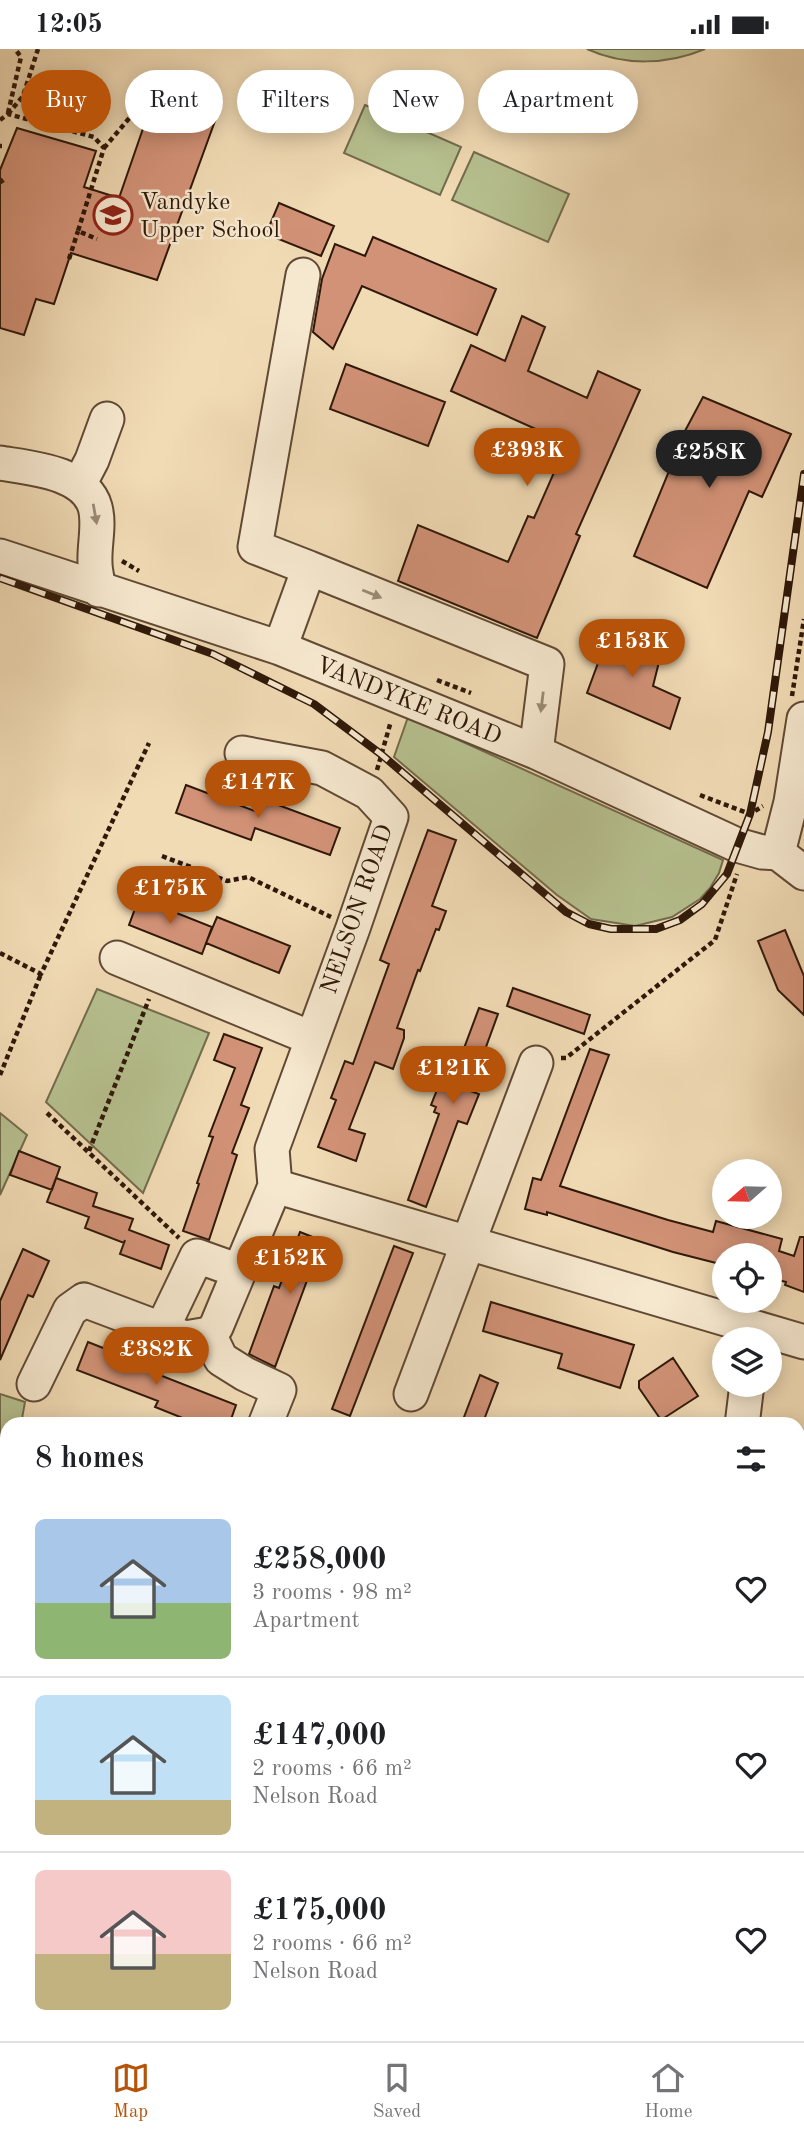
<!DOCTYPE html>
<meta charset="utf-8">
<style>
:root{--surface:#fff;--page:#f6f6f6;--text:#202124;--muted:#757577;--line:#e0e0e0;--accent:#b45309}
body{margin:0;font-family:"Old Standard TT",serif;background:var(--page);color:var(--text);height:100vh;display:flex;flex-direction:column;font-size:26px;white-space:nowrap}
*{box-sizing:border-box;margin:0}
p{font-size:23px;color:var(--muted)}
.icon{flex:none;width:38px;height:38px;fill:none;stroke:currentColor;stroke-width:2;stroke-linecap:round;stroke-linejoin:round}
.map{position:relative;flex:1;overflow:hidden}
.side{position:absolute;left:0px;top:1368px;width:805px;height:625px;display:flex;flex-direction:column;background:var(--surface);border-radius:21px 21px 0 0;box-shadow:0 4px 18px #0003}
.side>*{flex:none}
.guide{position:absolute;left:21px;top:21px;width:763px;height:63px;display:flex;gap:14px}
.needle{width:46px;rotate:250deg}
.fabs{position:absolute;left:712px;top:1110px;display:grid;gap:14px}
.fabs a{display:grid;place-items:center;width:70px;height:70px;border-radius:50%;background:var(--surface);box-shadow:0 4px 18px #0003;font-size:35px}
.price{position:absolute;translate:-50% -60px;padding:0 16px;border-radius:24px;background:var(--accent);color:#fff;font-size:23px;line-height:46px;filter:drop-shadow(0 2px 4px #0008)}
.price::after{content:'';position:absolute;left:50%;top:42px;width:21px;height:16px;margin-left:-10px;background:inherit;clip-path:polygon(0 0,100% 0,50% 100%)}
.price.current{background:#222;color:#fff}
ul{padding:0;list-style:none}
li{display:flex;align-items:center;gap:21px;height:175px;padding:0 35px}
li+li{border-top:2px solid var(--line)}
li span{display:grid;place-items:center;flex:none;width:196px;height:140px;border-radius:10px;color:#555}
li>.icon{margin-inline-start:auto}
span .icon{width:84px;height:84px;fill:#fffc;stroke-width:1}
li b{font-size:30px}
h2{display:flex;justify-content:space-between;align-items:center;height:84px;padding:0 35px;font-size:30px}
.chip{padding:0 24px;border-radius:32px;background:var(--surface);box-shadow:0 4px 18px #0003;font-size:24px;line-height:63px}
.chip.current{background:var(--accent);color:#fff}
.status{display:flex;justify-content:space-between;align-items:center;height:49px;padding:0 35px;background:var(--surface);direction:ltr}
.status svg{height:19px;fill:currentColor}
.menu{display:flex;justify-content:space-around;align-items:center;height:98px;border-top:2px solid var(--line);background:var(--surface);font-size:19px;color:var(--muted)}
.menu a{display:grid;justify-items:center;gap:4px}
.menu .current{color:var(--accent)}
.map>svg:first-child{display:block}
.green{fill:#b7c190;stroke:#736c4c;stroke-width:2}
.building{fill:#d29277;stroke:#2f1809;stroke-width:2}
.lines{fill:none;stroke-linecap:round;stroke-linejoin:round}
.minor-casing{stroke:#604934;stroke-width:37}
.path{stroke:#2f1809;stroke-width:4.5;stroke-dasharray:5 3.5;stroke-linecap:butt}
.minor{stroke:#f6e8cf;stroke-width:33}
.rail-casing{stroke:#2f1809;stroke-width:8}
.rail{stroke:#f6e8cf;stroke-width:5;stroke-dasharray:16;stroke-linecap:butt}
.oneway{fill:#9c8a76}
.labels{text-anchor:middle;stroke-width:5;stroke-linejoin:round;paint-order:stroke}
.poi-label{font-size:24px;fill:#2f1809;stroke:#f6e8cf;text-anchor:start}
.street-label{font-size:24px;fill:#2f1809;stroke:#f6e8cf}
</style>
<div class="status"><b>12:05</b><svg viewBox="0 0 49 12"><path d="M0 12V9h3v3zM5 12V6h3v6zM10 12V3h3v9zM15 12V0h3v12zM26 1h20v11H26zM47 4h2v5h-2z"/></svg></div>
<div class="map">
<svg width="804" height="1992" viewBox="0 0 804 1992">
<rect width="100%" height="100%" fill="#f1dbb5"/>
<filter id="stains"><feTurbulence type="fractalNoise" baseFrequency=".00286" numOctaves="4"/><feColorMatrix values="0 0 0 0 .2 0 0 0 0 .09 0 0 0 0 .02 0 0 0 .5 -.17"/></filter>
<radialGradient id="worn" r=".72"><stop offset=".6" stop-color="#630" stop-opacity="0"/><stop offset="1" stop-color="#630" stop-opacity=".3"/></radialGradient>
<path class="green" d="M 587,0 L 705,0 C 667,16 624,17 587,0 Z
M 365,56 L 461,98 L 440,146 L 344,104 Z
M 474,103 L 569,145 L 548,193 L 452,151 Z
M 408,668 L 723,811 L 719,824 L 710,839 L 700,850 L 672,868 L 635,877 L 591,870 L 557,846 L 394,708 Z
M 97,940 L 209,984 L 143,1144 L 46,1053 Z
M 0,1064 L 27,1086 L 0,1146 Z
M 0,1345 L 25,1353 L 21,1375 L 7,1376 L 7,1473 L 0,1475 Z"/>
<path class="building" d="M 156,42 L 219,61 L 157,231 L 71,204 L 54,255 L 36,250 L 24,286 L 0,279 L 0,121 L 17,79 L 96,102 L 84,138 L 119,149 Z
M 279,154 L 334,177 L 321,207 L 266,185 Z
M 373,188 L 496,240 L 477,286 L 362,237 L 333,300 L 313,283 L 322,230 L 335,195 L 365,207 Z
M 522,267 L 545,278 L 528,322 L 587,349 L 598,322 L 640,341 L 576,485 L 580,487 L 537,589 L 398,532 L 418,476 L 508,513 L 528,467 L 534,469 L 567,394 L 451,342 L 471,296 L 505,312 Z
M 346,315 L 445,353 L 428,397 L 330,360 Z
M 703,348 L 791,385 L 762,448 L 749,442 L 707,539 L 634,507 L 679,398 L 677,397 Z
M 612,576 L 644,589 L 641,599 L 660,609 L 653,637 L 680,649 L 670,680 L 587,644 Z
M 186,736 L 260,764 L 265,751 L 340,779 L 330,806 L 255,779 L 251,791 L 176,764 Z
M 428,781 L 456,791 L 432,857 L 446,862 L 439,881 L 436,880 L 420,922 L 418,921 L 397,979 L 404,981 L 404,989 L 393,1020 L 375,1013 L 349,1080 L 365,1085 L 356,1112 L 318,1098 L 336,1051 L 331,1049 L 345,1012 L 353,1015 L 389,915 L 380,911 Z
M 139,849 L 212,878 L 202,905 L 129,876 Z
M 217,868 L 290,897 L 279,924 L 206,894 Z
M 785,881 L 804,927 L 804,966 L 778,941 L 758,892 Z
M 513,939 L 590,966 L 584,985 L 507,957 Z
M 479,959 L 498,965 L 470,1042 L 479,1045 L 467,1075 L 458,1072 L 426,1158 L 408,1151 L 439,1065 L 434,1063 L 436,1058 L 431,1056 L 441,1031 L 451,1034 Z
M 224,985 L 262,999 L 241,1056 L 249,1059 L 232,1104 L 237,1106 L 209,1191 L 183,1182 L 199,1135 L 197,1134 L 213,1088 L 209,1087 L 235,1019 L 214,1011 Z
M 590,1000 L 609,1006 L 560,1137 L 668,1171 L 713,1183 L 716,1172 L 782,1190 L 779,1202 L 794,1207 L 800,1188 L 804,1188 L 804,1243 L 785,1236 L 786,1233 L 770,1229 L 770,1206 L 722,1206 L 720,1215 L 673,1203 L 547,1163 L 547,1166 L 525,1160 L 533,1129 L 541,1131 Z
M 19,1102 L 60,1118 L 52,1141 L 10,1126 Z
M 56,1129 L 97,1144 L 93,1157 L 133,1170 L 129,1181 L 169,1196 L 161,1220 L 120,1205 L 125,1191 L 124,1194 L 85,1179 L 89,1168 L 47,1153 Z
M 300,1183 L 338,1198 L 328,1224 L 312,1218 L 275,1318 L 249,1305 L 274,1237 L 279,1239 Z
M 394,1197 L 413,1204 L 350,1367 L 332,1360 Z
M 23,1200 L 49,1212 L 33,1248 L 28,1246 L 0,1311 L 0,1252 Z
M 491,1253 L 634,1296 L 620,1339 L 558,1319 L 562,1305 L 483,1282 Z
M 88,1293 L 159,1321 L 157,1325 L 236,1356 L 229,1376 L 200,1376 L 155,1358 L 158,1352 L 77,1321 Z
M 673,1309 L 698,1347 L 661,1371 L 639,1339 L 639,1332 Z
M 480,1326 L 498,1334 L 482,1376 L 461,1376 Z"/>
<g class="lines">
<g class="minor-casing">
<path id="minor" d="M 0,414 C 30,419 85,423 95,458 C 100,476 94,495 95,514 C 95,523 98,532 99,541
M 79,436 L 92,411 L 107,370
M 0,507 L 280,599 L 536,703 L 737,796 L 762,803 L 778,804 L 804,824
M 309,519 L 547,615 L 536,703
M 280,599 L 309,519 L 255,498 L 303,226
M 778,804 L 791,753 L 804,670
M 117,909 L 311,989
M 275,1137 L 804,1293
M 162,1280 L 197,1207 L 239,1222
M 209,1285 L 221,1310 L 245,1325 L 279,1341 L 265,1376
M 34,1335 L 70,1261 L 84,1251 L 185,1289 L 209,1285 L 216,1278 L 275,1137 L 272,1100 L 353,879 L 391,768 L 369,744 L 322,719 L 242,704
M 411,1345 L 536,1014
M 742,1376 L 747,1335
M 0,1486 L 7,1486
M 798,1673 L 804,1689
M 0,1674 L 7,1673
M 0,1896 L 7,1895
M 89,1986 L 91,1992
M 639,1986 L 642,1992
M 417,1992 L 418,1986"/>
</g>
<path class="path" d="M 8,64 L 21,8 L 15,0
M 8,65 L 23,47 L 38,0
M 0,71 L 8,65 L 94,88 L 104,99 L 78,182 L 97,190
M 0,97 L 2,97
M 104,99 L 148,47
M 0,130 L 3,134
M 69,210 L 78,182
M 122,512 L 139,522
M 437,631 L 471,644
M 792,647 L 804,570
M 377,721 L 391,672
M 700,746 L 750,765 L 763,757
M 162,807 L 227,832 L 248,828 L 331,868
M 0,904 L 41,925 L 149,694
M 561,1009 L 566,1009 L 715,891 L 737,825
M 0,1026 L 41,925
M 47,1064 L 179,1189
M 89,1102 L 149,950"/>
<use href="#minor" class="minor"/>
<g class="rail-casing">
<path id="rail" d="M 0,529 L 213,605 L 314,655 L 382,706 L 566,863 L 589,875 L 611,880 L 656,880 L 680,871 L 702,855 L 727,825 L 750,765 L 768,683 L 804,425"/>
</g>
<use href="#rail" class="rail"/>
</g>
<defs><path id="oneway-solid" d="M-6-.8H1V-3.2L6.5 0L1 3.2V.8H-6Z" transform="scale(1.75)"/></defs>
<g class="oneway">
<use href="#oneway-solid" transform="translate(95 465) rotate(80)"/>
<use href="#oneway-solid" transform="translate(372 545) rotate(22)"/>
<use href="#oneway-solid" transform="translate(542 653) rotate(97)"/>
</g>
<defs>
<g id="school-ring" transform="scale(2.0125)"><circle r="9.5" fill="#f6e8cf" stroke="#8f2418" stroke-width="1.5"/><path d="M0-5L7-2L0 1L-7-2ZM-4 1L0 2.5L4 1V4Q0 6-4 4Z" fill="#8f2418"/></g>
</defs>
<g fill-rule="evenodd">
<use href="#school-ring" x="113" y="166"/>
</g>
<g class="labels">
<g class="poi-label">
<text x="140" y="160">Vandyke<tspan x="140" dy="28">Upper School</tspan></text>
</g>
<g class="street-label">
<text transform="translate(409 651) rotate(22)" y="8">VANDYKE ROAD</text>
<text transform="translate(356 860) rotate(-71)" y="8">NELSON ROAD</text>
</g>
</g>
<rect width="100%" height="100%" filter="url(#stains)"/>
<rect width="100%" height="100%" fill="url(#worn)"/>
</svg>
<div class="fabs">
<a><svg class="needle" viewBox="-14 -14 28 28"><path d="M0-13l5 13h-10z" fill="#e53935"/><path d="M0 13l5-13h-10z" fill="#757577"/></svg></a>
<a><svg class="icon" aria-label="locate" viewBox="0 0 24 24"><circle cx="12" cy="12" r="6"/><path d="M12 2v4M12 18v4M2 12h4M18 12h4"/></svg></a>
<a><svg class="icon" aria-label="layers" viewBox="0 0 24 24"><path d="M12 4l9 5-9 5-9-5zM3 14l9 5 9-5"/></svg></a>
</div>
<b class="price" style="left:527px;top:439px">£393K</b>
<b class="price current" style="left:709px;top:441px">£258K</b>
<b class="price" style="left:632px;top:630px">£153K</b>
<b class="price" style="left:258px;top:771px">£147K</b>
<b class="price" style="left:170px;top:877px">£175K</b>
<b class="price" style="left:453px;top:1057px">£121K</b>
<b class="price" style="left:290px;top:1247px">£152K</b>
<b class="price" style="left:156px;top:1338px">£382K</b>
<div class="guide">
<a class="chip current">Buy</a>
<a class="chip">Rent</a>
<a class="chip">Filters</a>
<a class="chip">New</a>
<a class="chip">Apartment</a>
</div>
<section class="side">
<h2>8 homes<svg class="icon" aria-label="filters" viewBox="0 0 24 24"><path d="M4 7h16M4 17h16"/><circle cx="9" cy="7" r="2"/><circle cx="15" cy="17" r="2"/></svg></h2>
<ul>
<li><span style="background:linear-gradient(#a9c7e8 60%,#8fb573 0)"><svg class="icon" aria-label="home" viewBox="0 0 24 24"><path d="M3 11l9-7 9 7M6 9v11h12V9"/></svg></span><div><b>£258,000</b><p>3 rooms · 98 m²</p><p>Apartment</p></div><svg class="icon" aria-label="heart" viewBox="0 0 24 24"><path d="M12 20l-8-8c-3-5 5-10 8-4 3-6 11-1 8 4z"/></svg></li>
<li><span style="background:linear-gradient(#bfe0f5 75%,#c2b280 0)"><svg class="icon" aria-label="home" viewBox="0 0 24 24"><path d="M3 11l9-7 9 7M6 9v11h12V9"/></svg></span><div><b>£147,000</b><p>2 rooms · 66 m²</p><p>Nelson Road</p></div><svg class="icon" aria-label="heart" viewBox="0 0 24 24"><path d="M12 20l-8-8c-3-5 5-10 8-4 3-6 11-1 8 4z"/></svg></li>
<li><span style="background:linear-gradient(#f6c9c9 60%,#c2b280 0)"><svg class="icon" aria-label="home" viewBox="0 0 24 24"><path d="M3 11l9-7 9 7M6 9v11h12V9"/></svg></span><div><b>£175,000</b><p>2 rooms · 66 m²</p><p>Nelson Road</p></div><svg class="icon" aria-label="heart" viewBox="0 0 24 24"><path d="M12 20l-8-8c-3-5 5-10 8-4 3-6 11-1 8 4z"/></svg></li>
</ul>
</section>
</div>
<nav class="menu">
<a class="current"><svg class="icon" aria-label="map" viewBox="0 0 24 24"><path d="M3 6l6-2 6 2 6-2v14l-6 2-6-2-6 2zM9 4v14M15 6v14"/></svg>Map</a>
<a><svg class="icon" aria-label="saved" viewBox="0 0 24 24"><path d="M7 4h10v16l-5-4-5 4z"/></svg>Saved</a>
<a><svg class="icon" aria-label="home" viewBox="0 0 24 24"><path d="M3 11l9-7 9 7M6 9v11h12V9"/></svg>Home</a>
</nav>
